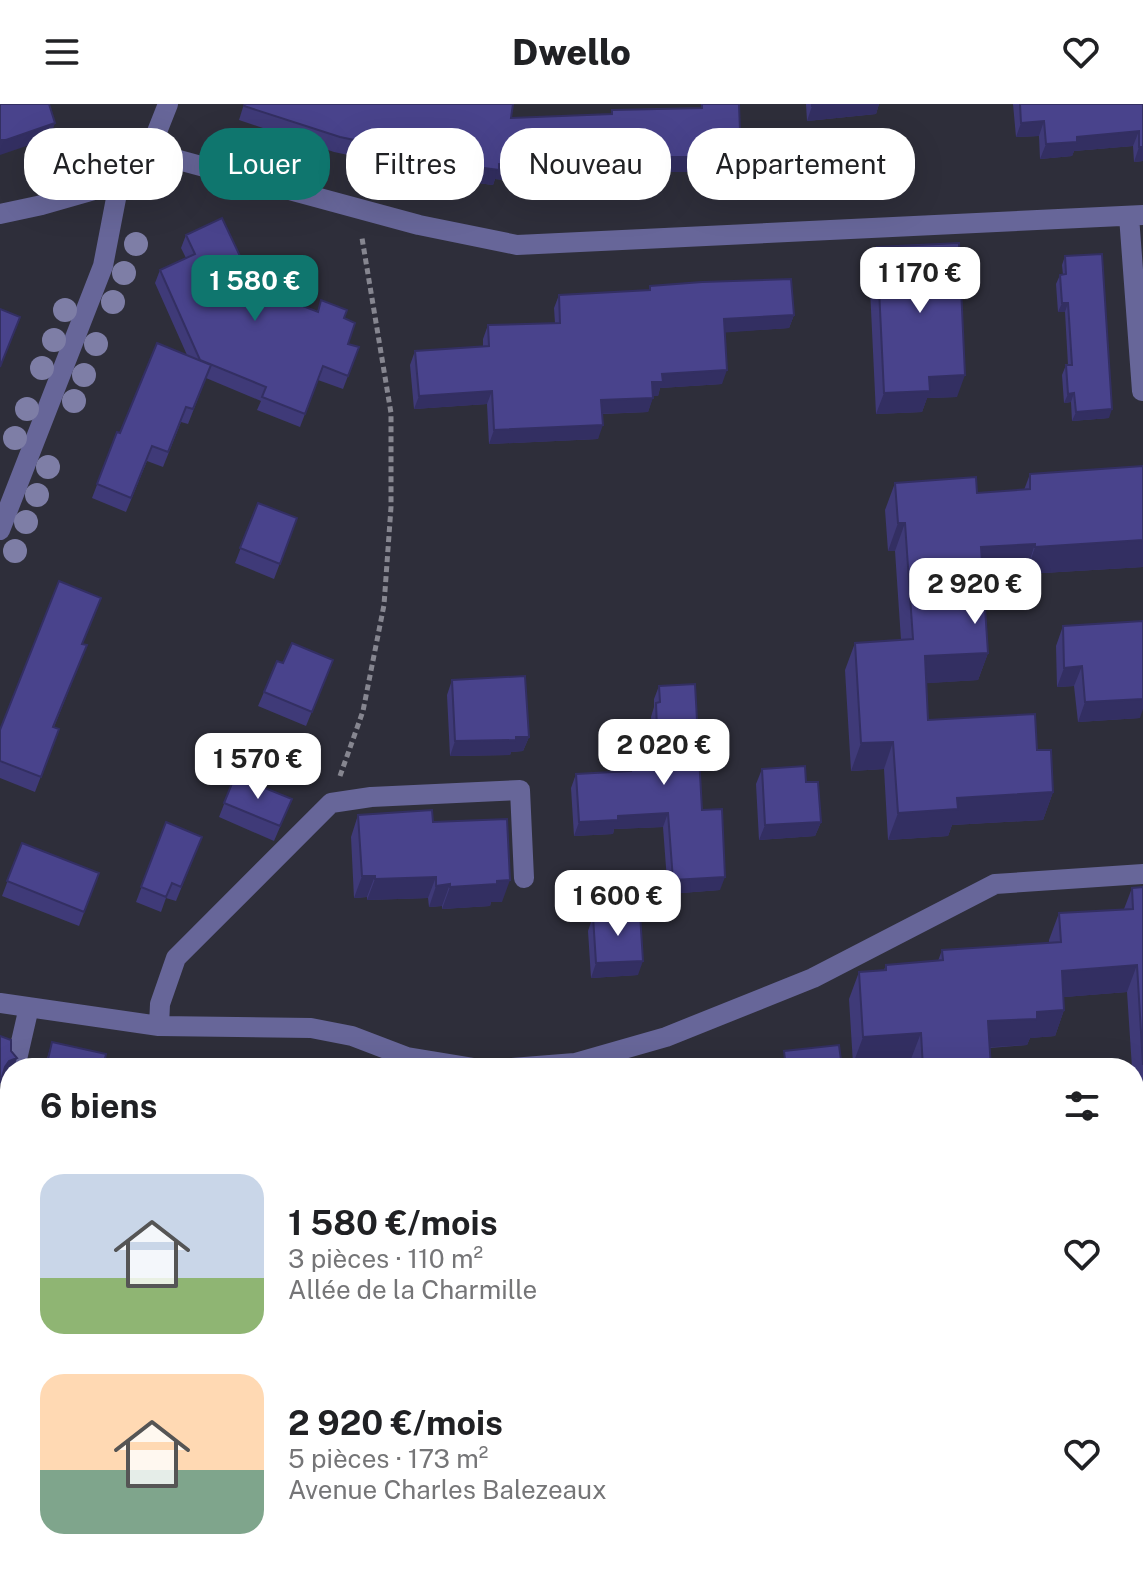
<!DOCTYPE html>
<html lang="fr">
<meta charset="utf-8">
<style>
:root{--surface:#fff;--page:#f2f2f2;--text:#202124;--muted:#757577;--accent:#0f766e}
body{margin:0;font-family:"Public Sans",sans-serif;background:var(--page);color:var(--text);height:100vh;display:flex;flex-direction:column;font-size:30px;white-space:nowrap}
*{box-sizing:border-box;margin:0}
p{font-size:26px;color:var(--muted)}
.icon{flex:none;width:44px;height:44px;fill:none;stroke:currentColor;stroke-width:2;stroke-linecap:round;stroke-linejoin:round}
.map{position:relative;flex:1;overflow:hidden}
.side{position:absolute;left:0px;top:954px;width:1144px;height:514px;display:flex;flex-direction:column;background:var(--surface);border-radius:32px 32px 0 0;box-shadow:0 8px 32px #0002}
.side>*{flex:none}
.top-card{position:absolute;left:24px;top:24px;width:1096px;height:72px;display:flex;gap:16px}
.price{position:absolute;translate:-50% -68px;padding:0 18px;border-radius:16px;background:#fff;color:#222;font-size:26px;line-height:52px;filter:drop-shadow(0 2px 4px #0008)}
.price::after{content:'';position:absolute;left:50%;top:48px;width:24px;height:18px;margin-left:-12px;background:inherit;clip-path:polygon(0 0,100% 0,50% 100%)}
.price.active{background:var(--accent);color:#fff}
ul{padding:0;list-style:none}
li{display:flex;align-items:center;gap:24px;height:200px;padding:0 40px}
li span{display:grid;place-items:center;flex:none;width:224px;height:160px;border-radius:24px;color:#555}
li>.icon{margin-inline-start:auto}
span .icon{width:96px;height:96px;fill:#fffc;stroke-width:1}
li b{font-size:34px}
h2{display:flex;justify-content:space-between;align-items:center;height:96px;padding:0 40px;font-size:34px}
.tag{padding:0 28px;border-radius:32px;background:var(--surface);box-shadow:0 8px 32px #0002;font-size:28px;line-height:72px}
.tag.active{background:var(--accent);color:#fff}
header{display:flex;justify-content:space-between;align-items:center;height:104px;padding:0 40px;background:var(--surface);font-size:36px;font-weight:800}
.map>svg:first-child{display:block}
.lines{fill:none;stroke-linecap:round;stroke-linejoin:round}
.path{stroke:#868690;stroke-width:5;stroke-dasharray:6 4;stroke-linecap:butt}
.minor{stroke:#676699;stroke-width:20}
.tree{fill:#7e7ea6}
.wall{fill:#3f3a78}
.shaded-wall{fill:#332f62}
.building{fill:#49438c;stroke:#332f62;stroke-width:2}
</style>
<header><svg class="icon" aria-label="menu" viewBox="0 0 24 24"><path d="M4 6h16M4 12h16M4 18h16"/></svg>Dwello<svg class="icon" aria-label="heart" viewBox="0 0 24 24"><path d="M12 20l-8-8c-3-5 5-10 8-4 3-6 11-1 8 4z"/></svg></header>
<div class="map">
<svg width="1143" height="1467" viewBox="0 0 1143 1467">
<rect width="100%" height="100%" fill="#2e2e3a"/>
<g class="lines">
<path class="path" d="M 340,672 L 363,607 L 384,501 L 391,403 L 391,309 L 362,134"/>
<path class="minor" d="M 149,48 L 419,121 L 517,141 L 1143,111
M 0,110 L 42,101 L 119,79
M 1129,112 L 1142,287
M 0,426 L 103,162 L 119,79 L 149,48 L 168,0
M 0,899 L 159,922 L 311,924 L 352,932 L 407,953 L 474,964
M 159,922 L 160,900 L 176,854 L 331,699 L 371,693 L 520,686 L 524,774
M 15,964 L 29,903
M 512,964 L 575,959 L 666,933 L 813,874 L 995,780 L 1143,770
M 0,1032 L 10,988
M 1134,1231 L 1143,1228
M 1134,1345 L 1143,1340
M 205,1467 L 243,1458
M 610,1467 L 655,1458"/>
</g>
<g class="tree">
<circle cx="136" cy="140" r="12"/>
<circle cx="124" cy="169" r="12"/>
<circle cx="113" cy="198" r="12"/>
<circle cx="65" cy="206" r="12"/>
<circle cx="54" cy="236" r="12"/>
<circle cx="96" cy="240" r="12"/>
<circle cx="42" cy="264" r="12"/>
<circle cx="84" cy="271" r="12"/>
<circle cx="74" cy="297" r="12"/>
<circle cx="27" cy="305" r="12"/>
<circle cx="15" cy="334" r="12"/>
<circle cx="48" cy="363" r="12"/>
<circle cx="37" cy="391" r="12"/>
<circle cx="26" cy="418" r="12"/>
<circle cx="15" cy="447" r="12"/>
</g>
<path class="wall" d="M 244,0 L 511,14 L 611,10 L 612,6 L 701,4 L 702,0 L 741,53 L 736,68 L 634,68 L 632,74 L 567,77 L 524,78 L 495,75 L 493,81 L 455,76 L 456,71 L 401,65 L 401,62 L 334,48 L 239,16 Z
M 806,0 L 879,0 L 876,10 L 807,17 Z
M 1013,0 L 1143,0 L 1143,57 L 1134,58 L 1133,42 L 1074,47 L 1072,52 L 1040,55 L 1039,32 L 1016,33 Z
M 186,131 L 251,182 L 317,208 L 344,214 L 348,240 L 359,243 L 343,285 L 318,276 L 300,323 L 257,306 L 261,297 L 206,274 L 188,320 L 181,318 L 163,363 L 147,357 L 126,408 L 92,394 L 117,328 L 120,329 L 187,251 L 155,179 L 160,166 L 186,154 L 181,144 Z
M 877,143 L 957,293 L 927,294 L 922,308 L 876,310 L 869,164 Z
M 1065,152 L 1109,314 L 1072,317 L 1071,298 L 1064,299 L 1062,271 L 1066,261 L 1068,261 L 1065,208 L 1058,208 L 1056,180 L 1060,171 L 1063,171 L 1062,161 Z
M 650,182 L 794,211 L 789,224 L 725,228 L 722,280 L 660,284 L 658,292 L 653,292 L 648,308 L 602,310 L 598,335 L 489,340 L 487,300 L 414,305 L 410,261 L 415,247 L 483,243 L 483,235 L 488,221 L 555,219 L 554,204 L 559,191 L 649,186 Z
M 1143,362 L 1143,463 L 1026,470 L 1026,468 L 983,470 L 988,549 L 978,576 L 926,579 L 928,616 L 1037,646 L 1053,688 L 1043,716 L 952,721 L 948,732 L 888,736 L 884,665 L 851,667 L 845,566 L 855,539 L 901,536 L 895,447 L 888,447 L 885,406 L 895,379 L 977,389 L 1024,386 L 1030,370 Z
M 258,399 L 297,414 L 274,475 L 235,459 Z
M 1063,522 L 1140,614 L 1078,618 L 1074,582 L 1057,583 L 1056,542 Z
M 83,540 L 87,541 L 54,623 L 59,625 L 35,688 L 0,674 L 0,626 Z
M 333,556 L 306,622 L 258,602 L 264,588 L 283,559 Z
M 452,576 L 529,633 L 523,647 L 511,648 L 510,651 L 450,652 L 447,591 Z
M 659,582 L 702,706 L 720,786 L 668,790 L 663,723 L 614,725 L 613,730 L 574,732 L 571,684 L 576,670 L 625,667 L 623,642 L 628,628 L 652,626 L 651,613 L 654,603 L 654,595 Z
M 762,665 L 806,678 L 821,718 L 815,732 L 759,736 L 756,680 Z
M 235,672 L 292,695 L 274,737 L 219,713 Z
M 358,711 L 433,718 L 502,798 L 491,798 L 490,802 L 442,805 L 442,802 L 429,803 L 428,794 L 367,796 L 367,793 L 354,794 L 351,733 Z
M 166,718 L 202,733 L 176,797 L 166,794 L 161,808 L 136,798 Z
M 22,739 L 99,769 L 79,822 L 2,792 Z
M 1143,783 L 1143,1068 L 1134,1068 L 1134,964 L 1132,964 L 1127,888 L 1064,893 L 1064,906 L 1055,932 L 1030,934 L 1027,941 L 990,944 L 991,964 L 912,964 L 911,955 L 853,960 L 849,895 L 859,868 L 884,866 L 886,861 L 938,857 L 942,846 L 1049,839 L 1049,836 L 1059,809 L 1124,805 L 1132,784 Z
M 593,812 L 638,871 L 591,874 L 588,827 Z
M 52,938 L 103,964 L 44,964 Z"/>
<path class="shaded-wall" d="M 834,0 L 879,0 L 876,10 L 807,17 L 812,2 Z
M 1044,17 L 1039,32 L 1016,33 L 1021,19 Z
M 55,19 L 50,34 L 0,51 L 0,36 Z
M 1139,27 L 1133,42 L 1074,47 L 1072,52 L 1040,55 L 1046,40 L 1077,33 Z
M 1139,43 L 1143,43 L 1143,57 L 1134,58 Z
M 406,51 L 461,56 L 456,71 L 401,65 Z
M 637,53 L 741,53 L 736,68 L 634,68 L 632,74 L 567,77 L 524,78 L 495,75 L 493,81 L 455,76 L 461,61 Z
M 1062,199 L 1068,199 L 1065,208 L 1058,208 Z
M 794,211 L 789,224 L 719,229 L 724,215 Z
M 727,266 L 722,280 L 660,284 L 658,292 L 647,292 L 652,278 L 662,270 Z
M 965,271 L 957,293 L 927,294 L 922,308 L 876,310 L 884,289 L 929,273 Z
M 492,287 L 487,300 L 414,305 L 419,292 Z
M 1074,289 L 1071,298 L 1064,299 L 1068,290 Z
M 653,294 L 648,308 L 596,310 L 601,296 Z
M 1112,305 L 1109,314 L 1072,317 L 1076,308 Z
M 603,321 L 598,335 L 489,340 L 494,326 Z
M 898,419 L 905,419 L 895,447 L 888,447 Z
M 1143,436 L 1143,463 L 1026,470 L 1035,443 Z
M 1035,440 L 1026,468 L 971,471 L 981,443 Z
M 988,549 L 978,576 L 915,580 L 925,552 Z
M 1082,562 L 1074,582 L 1057,583 L 1064,564 Z
M 1143,584 L 1143,605 L 1140,614 L 1078,618 L 1085,598 Z
M 529,633 L 523,647 L 511,648 L 510,651 L 450,652 L 455,637 Z
M 893,638 L 884,665 L 851,667 L 861,639 Z
M 1053,688 L 1043,716 L 952,721 L 948,732 L 888,736 L 898,709 L 957,694 Z
M 668,709 L 663,723 L 614,725 L 613,730 L 574,732 L 579,718 L 618,712 Z
M 821,718 L 815,732 L 759,736 L 765,721 Z
M 362,772 L 375,772 L 367,793 L 354,794 Z
M 436,773 L 428,794 L 367,796 L 375,775 Z
M 725,773 L 720,786 L 668,790 L 673,776 Z
M 510,776 L 502,798 L 491,798 L 490,802 L 442,805 L 450,783 Z
M 450,780 L 442,802 L 429,803 L 436,782 Z
M 643,857 L 638,871 L 591,874 L 596,859 Z
M 1137,861 L 1127,888 L 1052,894 L 1062,867 Z
M 1064,906 L 1055,932 L 1030,934 L 1027,941 L 978,944 L 988,917 L 1037,908 Z
M 921,929 L 911,955 L 853,960 L 863,933 Z
M 17,954 L 14,964 L 10,964 L 9,975 L 1,979 L 0,980 L 5,963 L 9,957 Z
M 1143,1041 L 1143,1068 L 1134,1068 L 1134,1056 L 1139,1042 Z
M 10,1237 L 10,1244 L 0,1245 L 0,1238 Z
M 10,1415 L 10,1435 L 0,1437 L 0,1418 Z"/>
<path class="building" d="M 0,0 L 49,0 L 55,19 L 6,36 L 0,36 Z
M 245,0 L 513,0 L 511,14 L 612,10 L 612,6 L 702,4 L 702,0 L 739,0 L 741,53 L 637,53 L 637,59 L 572,62 L 529,63 L 499,60 L 499,66 L 461,61 L 461,56 L 406,51 L 407,47 L 340,33 L 244,2 Z
M 812,0 L 834,0 L 812,2 Z
M 1020,0 L 1143,0 L 1143,43 L 1139,43 L 1139,27 L 1077,33 L 1077,38 L 1046,40 L 1044,17 L 1021,19 Z
M 222,114 L 247,167 L 255,170 L 251,182 L 318,208 L 321,196 L 347,206 L 344,214 L 355,219 L 348,240 L 359,243 L 348,272 L 323,262 L 305,310 L 262,293 L 266,283 L 200,256 L 160,166 L 195,150 L 186,131 Z
M 959,139 L 965,271 L 929,273 L 930,287 L 884,289 L 877,143 Z
M 1102,150 L 1112,305 L 1076,308 L 1074,289 L 1068,290 L 1066,261 L 1072,261 L 1068,199 L 1062,199 L 1060,171 L 1066,170 L 1065,152 Z
M 791,175 L 794,211 L 724,215 L 727,266 L 662,270 L 663,278 L 652,278 L 653,294 L 601,296 L 603,321 L 494,326 L 492,287 L 419,292 L 415,247 L 489,242 L 488,221 L 560,219 L 559,191 L 650,186 L 650,182 L 702,178 Z
M 0,205 L 20,213 L 0,263 Z
M 157,239 L 211,261 L 193,305 L 186,303 L 168,348 L 152,342 L 131,394 L 97,380 L 117,328 L 120,329 Z
M 1143,362 L 1143,436 L 1035,443 L 1035,440 L 981,443 L 988,549 L 925,552 L 928,616 L 1035,610 L 1037,646 L 1051,646 L 1053,688 L 957,694 L 958,705 L 898,709 L 893,638 L 861,639 L 855,539 L 913,535 L 905,419 L 898,419 L 895,379 L 976,373 L 977,389 L 1030,385 L 1030,370 Z
M 258,399 L 297,414 L 280,460 L 240,444 Z
M 59,477 L 101,494 L 82,540 L 87,541 L 53,623 L 59,625 L 41,673 L 0,657 L 0,626 Z
M 1143,517 L 1143,595 L 1085,598 L 1082,562 L 1064,564 L 1063,522 Z
M 292,539 L 333,556 L 312,608 L 264,588 L 277,557 L 283,559 Z
M 525,572 L 529,633 L 516,633 L 516,636 L 455,637 L 452,576 Z
M 695,580 L 702,706 L 722,705 L 725,773 L 673,776 L 668,709 L 618,712 L 618,716 L 579,718 L 576,670 L 631,667 L 628,628 L 657,626 L 656,599 L 660,598 L 659,582 Z
M 805,662 L 806,678 L 818,678 L 821,718 L 765,721 L 762,665 Z
M 235,672 L 292,695 L 280,722 L 224,699 Z
M 432,706 L 433,718 L 507,715 L 510,776 L 497,777 L 497,780 L 450,783 L 450,780 L 436,782 L 436,773 L 375,775 L 375,772 L 362,772 L 358,711 Z
M 166,718 L 202,733 L 181,783 L 172,779 L 166,793 L 141,783 Z
M 22,739 L 99,769 L 84,808 L 7,777 Z
M 1143,783 L 1143,961 L 1137,861 L 1062,867 L 1064,906 L 1037,908 L 1037,915 L 988,917 L 991,964 L 923,964 L 921,929 L 863,933 L 859,868 L 886,866 L 886,861 L 943,856 L 942,846 L 1061,838 L 1059,809 L 1133,805 L 1132,784 Z
M 640,810 L 643,857 L 596,859 L 593,812 Z
M 0,932 L 11,936 L 11,947 L 17,954 L 9,957 L 5,963 L 0,980 Z
M 52,938 L 106,950 L 103,964 L 46,964 Z
M 839,941 L 842,964 L 744,964 L 785,956 L 784,947 Z
M 1143,979 L 1143,1041 L 1139,1042 L 1135,980 Z
M 10,1195 L 10,1237 L 0,1238 L 0,1196 Z
M 10,1359 L 10,1415 L 0,1418 L 0,1362 Z
M 650,1458 L 1131,1458 L 1133,1467 L 612,1467 Z
M 381,1459 L 383,1467 L 344,1467 Z"/>
</svg>
<b class="price" style="left:920px;top:211px">1 170 €</b>
<b class="price active" style="left:255px;top:219px">1 580 €</b>
<b class="price" style="left:975px;top:522px">2 920 €</b>
<b class="price" style="left:664px;top:683px">2 020 €</b>
<b class="price" style="left:258px;top:697px">1 570 €</b>
<b class="price" style="left:618px;top:834px">1 600 €</b>
<div class="top-card">
<a class="tag">Acheter</a>
<a class="tag active">Louer</a>
<a class="tag">Filtres</a>
<a class="tag">Nouveau</a>
<a class="tag">Appartement</a>
</div>
<section class="side">
<h2>6 biens<svg class="icon" aria-label="filters" viewBox="0 0 24 24"><path d="M4 7h16M4 17h16"/><circle cx="9" cy="7" r="2"/><circle cx="15" cy="17" r="2"/></svg></h2>
<ul>
<li><span style="background:linear-gradient(#c9d6e8 65%,#8fb573 0)"><svg class="icon" aria-label="home" viewBox="0 0 24 24"><path d="M3 11l9-7 9 7M6 9v11h12V9"/></svg></span><div><b>1 580 €/mois</b><p>3 pièces · 110 m²</p><p>Allée de la Charmille</p></div><svg class="icon" aria-label="heart" viewBox="0 0 24 24"><path d="M12 20l-8-8c-3-5 5-10 8-4 3-6 11-1 8 4z"/></svg></li>
<li><span style="background:linear-gradient(#ffd9b3 60%,#7fa58c 0)"><svg class="icon" aria-label="home" viewBox="0 0 24 24"><path d="M3 11l9-7 9 7M6 9v11h12V9"/></svg></span><div><b>2 920 €/mois</b><p>5 pièces · 173 m²</p><p>Avenue Charles Balezeaux</p></div><svg class="icon" aria-label="heart" viewBox="0 0 24 24"><path d="M12 20l-8-8c-3-5 5-10 8-4 3-6 11-1 8 4z"/></svg></li>
</ul>
</section>
</div>
